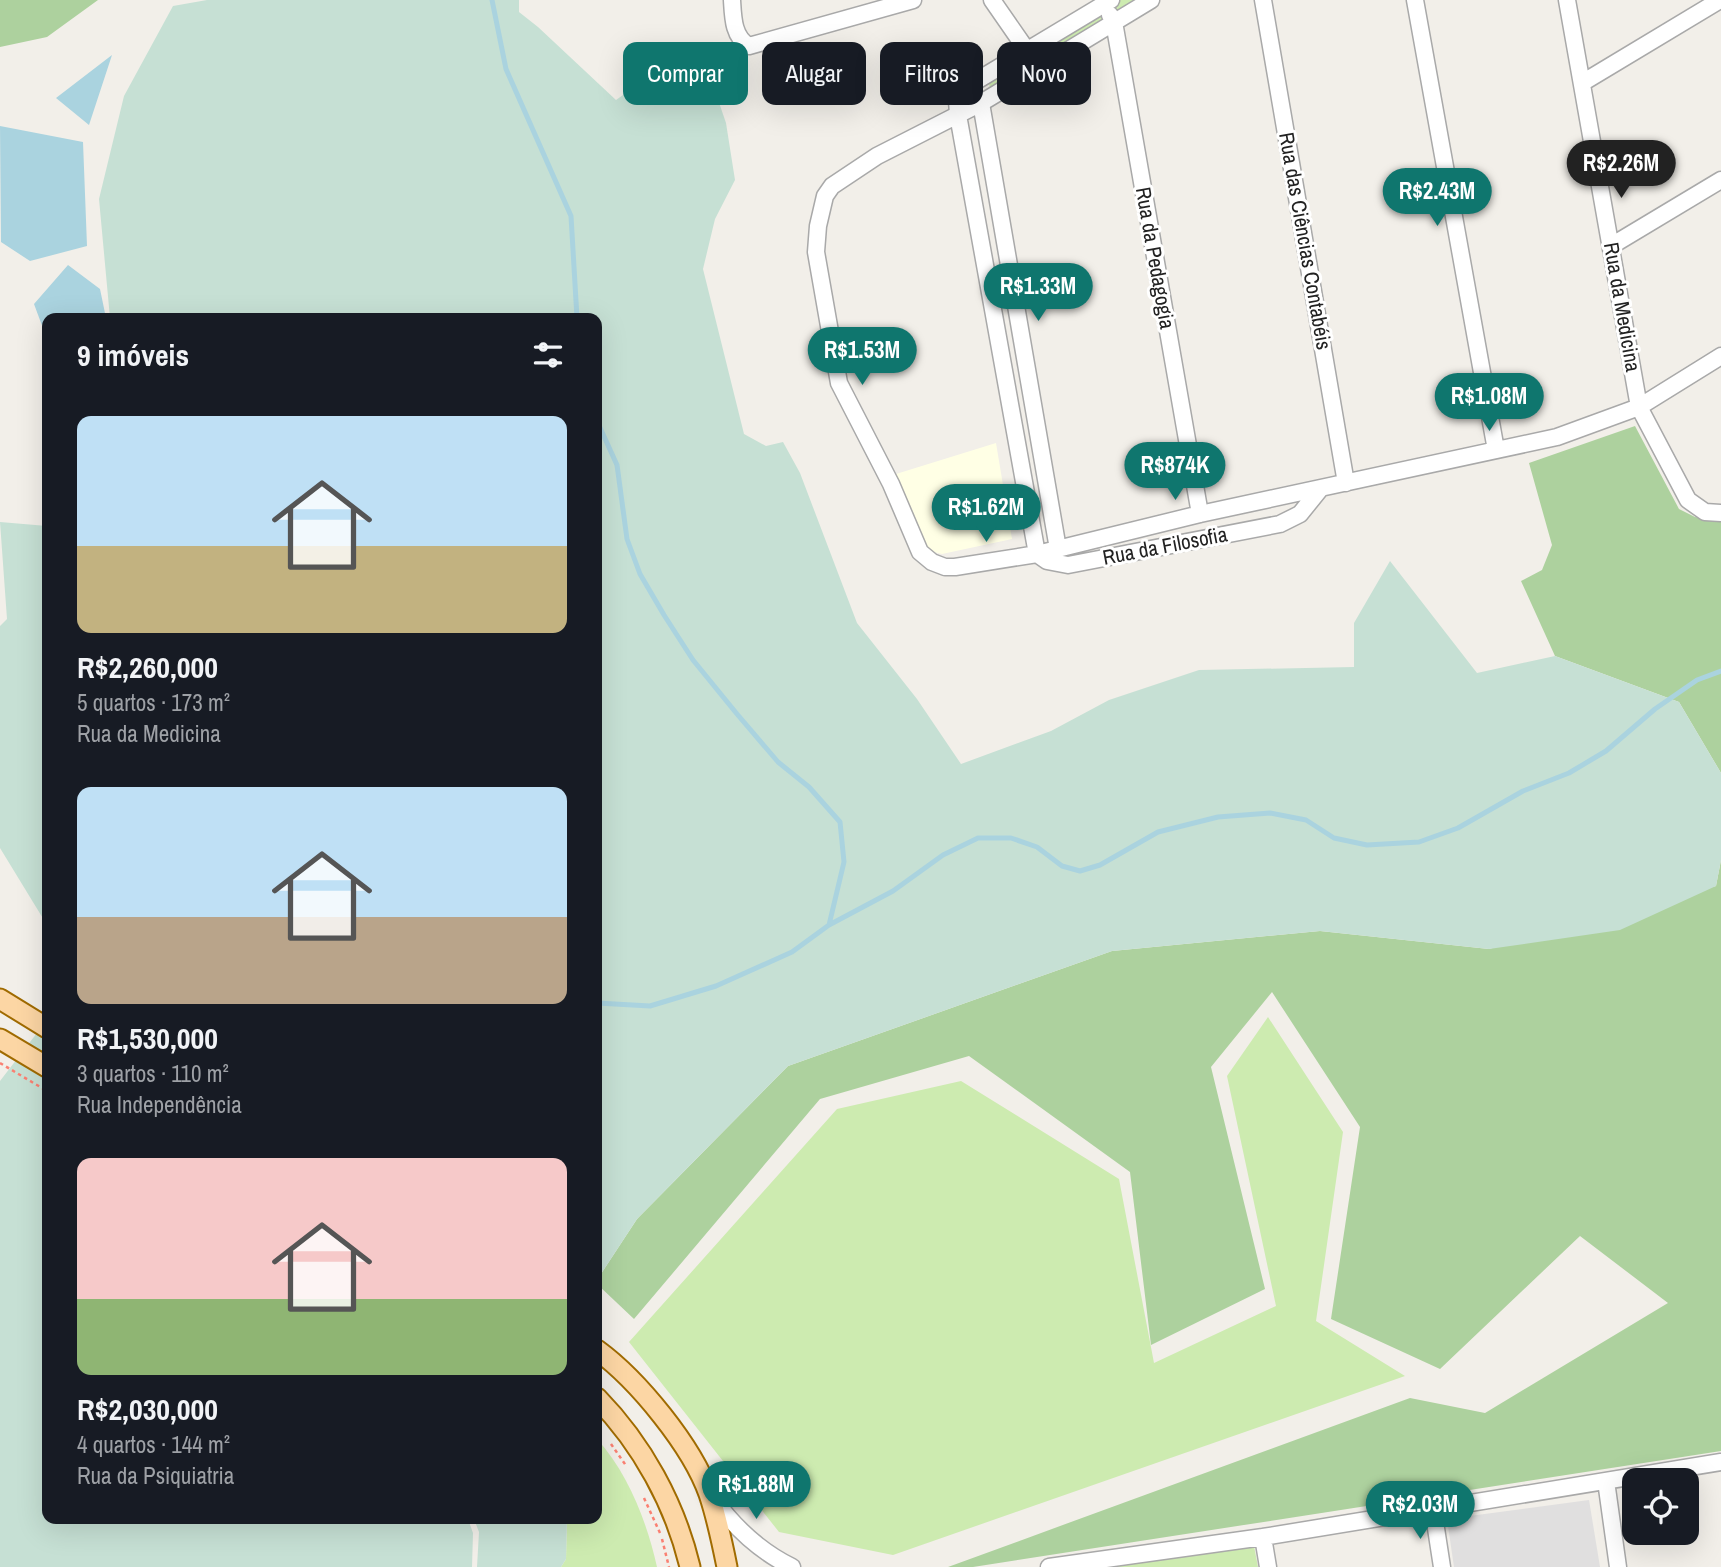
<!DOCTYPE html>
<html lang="pt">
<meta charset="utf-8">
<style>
:root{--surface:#171b24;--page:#20242c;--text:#f1f3f6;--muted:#9ea1a6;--accent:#0f766e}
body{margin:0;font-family:"Archivo Narrow",sans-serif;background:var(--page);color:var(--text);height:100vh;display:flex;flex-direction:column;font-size:26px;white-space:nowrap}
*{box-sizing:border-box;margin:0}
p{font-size:23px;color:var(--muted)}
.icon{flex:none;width:38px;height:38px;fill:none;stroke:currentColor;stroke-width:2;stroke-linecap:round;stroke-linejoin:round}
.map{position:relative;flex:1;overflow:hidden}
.sheet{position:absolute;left:42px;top:313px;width:560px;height:1211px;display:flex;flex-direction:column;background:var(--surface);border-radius:14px;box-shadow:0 7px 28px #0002}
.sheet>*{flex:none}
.banner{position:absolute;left:623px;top:42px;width:665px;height:63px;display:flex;gap:14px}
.tools{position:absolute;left:1622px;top:1468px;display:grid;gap:14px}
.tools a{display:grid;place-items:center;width:77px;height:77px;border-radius:14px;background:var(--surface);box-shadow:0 7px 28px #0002;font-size:35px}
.price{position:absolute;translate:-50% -60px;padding:0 16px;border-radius:24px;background:var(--accent);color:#fff;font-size:23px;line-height:46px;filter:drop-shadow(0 2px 4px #0008)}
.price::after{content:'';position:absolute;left:50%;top:42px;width:21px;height:16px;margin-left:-10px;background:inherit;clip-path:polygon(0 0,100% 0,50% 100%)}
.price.active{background:#222;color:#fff}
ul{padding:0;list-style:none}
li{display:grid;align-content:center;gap:14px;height:371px;padding:0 35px}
li span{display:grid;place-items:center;height:217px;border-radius:14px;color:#555}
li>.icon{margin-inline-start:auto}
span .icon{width:126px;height:126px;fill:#fffc;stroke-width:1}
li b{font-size:30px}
h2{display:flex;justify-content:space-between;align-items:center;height:84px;padding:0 35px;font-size:30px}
.tag{padding:0 24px;border-radius:14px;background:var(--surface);box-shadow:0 7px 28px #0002;font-size:24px;line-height:63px}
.tag.active{background:var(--accent);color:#fff}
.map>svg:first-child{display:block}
.residential{fill:#e0dfdf}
.education{fill:#ffffe5}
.grass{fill:#cdebb0}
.forest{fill:#add19e}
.wetland{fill:#c6e0d4}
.water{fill:#aad3df}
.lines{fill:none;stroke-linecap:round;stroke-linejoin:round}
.stream{stroke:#aad3df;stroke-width:5}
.minor-casing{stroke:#a9a9a9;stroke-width:19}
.major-casing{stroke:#a06b00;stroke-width:23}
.path{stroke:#fa8072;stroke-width:2.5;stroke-dasharray:3.5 3.5;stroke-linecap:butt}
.minor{stroke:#fff;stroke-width:16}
.major{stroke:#fcd6a4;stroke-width:19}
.labels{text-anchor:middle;stroke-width:6;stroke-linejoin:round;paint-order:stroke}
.street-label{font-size:21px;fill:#222;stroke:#fff}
</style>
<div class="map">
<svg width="1721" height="1567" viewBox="0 0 1721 1567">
<rect width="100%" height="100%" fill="#f2efe9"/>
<path class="residential" d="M 1589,1500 L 1600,1567 L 1454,1567 L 1447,1519 Z"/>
<path class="education" d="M 996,443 L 1012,539 L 942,554 L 922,549 L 896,474 Z"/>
<path class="grass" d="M 1120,0 L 1136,0 L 990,88 L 988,79 Z
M 1268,1017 L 1343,1132 L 1316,1321 L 1405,1376 L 893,1555 L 779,1532 L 629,1342 L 837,1109 L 961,1081 L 1119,1179 L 1154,1363 L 1276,1306 L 1227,1076 Z
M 597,1439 C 628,1473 647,1522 657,1567 L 561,1567 L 566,1559 L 567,1519 L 597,1519 Z
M 1254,1546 L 1258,1567 L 1113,1567 Z"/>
<path class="forest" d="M 0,0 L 98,0 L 47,37 L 0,47 Z
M 1635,426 L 1679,509 L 1695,517 L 1721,521 L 1721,773 L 1679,702 L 1555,656 L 1521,581 L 1542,570 L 1552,545 L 1529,463 Z
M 1721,860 L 1721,1451 L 973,1567 L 948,1567 L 1410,1398 L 1485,1413 L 1668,1303 L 1580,1236 L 1440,1369 L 1331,1319 L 1360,1127 L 1272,992 L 1211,1067 L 1265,1289 L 1151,1345 L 1130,1172 L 969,1056 L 820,1099 L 634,1319 L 597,1284 L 597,1280 L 637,1219 L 788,1066 L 1112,951 L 1320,931 L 1489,949 L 1716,886 Z"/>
<path class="wetland" d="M 207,0 L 519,0 L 519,12 L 538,27 L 616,100 L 668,63 L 684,88 L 712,82 L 726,123 L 735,180 L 715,219 L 703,269 L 744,434 L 766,446 L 783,442 L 800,473 L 857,623 L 917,699 L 961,764 L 1051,731 L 1109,700 L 1199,670 L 1354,667 L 1354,623 L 1390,561 L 1477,673 L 1555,656 L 1679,702 L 1721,773 L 1721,860 L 1716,886 L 1620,930 L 1489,949 L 1320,931 L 1112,951 L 788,1066 L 637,1219 L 597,1280 L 597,318 L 110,318 L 99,199 L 124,96 L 173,6 Z
M 0,522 L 47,526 L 47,925 L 0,848 L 0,626 L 7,619 Z
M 47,1020 L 47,1519 L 468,1519 L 473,1533 L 472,1567 L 0,1567 L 0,1081 Z
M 474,1519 L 567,1519 L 566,1559 L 561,1567 L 477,1567 L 479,1532 Z"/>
<path class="water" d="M 112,55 L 89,125 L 56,98 Z
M 0,126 L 83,142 L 87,246 L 30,261 L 1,242 Z
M 68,265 L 100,289 L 106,318 L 47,318 L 47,339 L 34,304 Z"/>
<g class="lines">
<path class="stream" d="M 492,0 L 506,69 L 571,216 L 577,318
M 597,421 L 617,465 L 627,539 L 640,574 L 664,615 L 693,660 L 737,714 L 778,762 L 809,787 L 840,822 L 844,862 L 829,925 L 792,952 L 716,986 L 650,1006 L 597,1003
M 829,925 L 893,891 L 943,855 L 978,838 L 1011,838 L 1037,847 L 1062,866 L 1080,871 L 1100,865 L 1158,832 L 1218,817 L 1270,813 L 1306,820 L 1334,838 L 1367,845 L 1419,842 L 1458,828 L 1523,791 L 1569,773 L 1606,751 L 1655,709 L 1697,680 L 1721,671"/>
<g class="minor-casing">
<path id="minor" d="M 732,0 C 733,17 733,37 749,46 L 913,0
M 992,0 L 1026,49
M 1151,0 L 981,103 L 877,156 L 832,186 L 825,196 L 818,226 L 816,252 L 839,383 L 891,484 L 920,552 L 932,562 L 945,567 L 955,567 L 1037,554 L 1200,514 L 1557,437 L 1639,407 L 1721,356
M 1263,0 L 1346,483
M 1415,0 L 1496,450
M 1567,0 L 1639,407 L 1688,500 L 1705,512 L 1721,513
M 1110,15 L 1114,22 L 1200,514
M 1582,83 L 1720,0
M 981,103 L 1058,549
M 1611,246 L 1721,180
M 1037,554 L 958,115 L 957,100 L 963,89 L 1111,0
M 1037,554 L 1047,561 L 1068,565 L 1280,524 L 1300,514 L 1321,488
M 1606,1481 L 1618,1567
M 713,1498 C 734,1527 759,1551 792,1567
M 1433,1509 L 1442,1567
M 1263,1537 L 1268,1567
M 1049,1567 L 1263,1537 L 1721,1462"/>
</g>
<g class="major-casing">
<path id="major" d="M 0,999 L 47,1028
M 0,1039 L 47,1067
M 597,1350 C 638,1380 692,1446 709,1494 C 717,1518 722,1542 727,1567
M 597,1398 C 642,1444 675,1504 690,1567"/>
</g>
<path class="path" d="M 0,1063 L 47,1091
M 611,1444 L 627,1467
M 644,1498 L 660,1533
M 662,1539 L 669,1567"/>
<use href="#minor" class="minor"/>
<use href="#major" class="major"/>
</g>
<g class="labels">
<g class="street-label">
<text transform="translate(1305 241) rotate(80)" y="7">Rua das Ciências Contabéis</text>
<text transform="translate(1155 258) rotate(80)" y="7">Rua da Pedagogia</text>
<text transform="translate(1622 307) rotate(80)" y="7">Rua da Medicina</text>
<text transform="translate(1165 546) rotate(-11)" y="7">Rua da Filosofia</text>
</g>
</g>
</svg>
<div class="tools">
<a><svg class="icon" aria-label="locate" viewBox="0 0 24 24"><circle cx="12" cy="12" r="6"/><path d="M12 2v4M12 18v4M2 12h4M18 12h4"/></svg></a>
</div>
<b class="price active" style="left:1621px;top:200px">R$2.26M</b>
<b class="price" style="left:1437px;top:228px">R$2.43M</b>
<b class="price" style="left:1038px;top:323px">R$1.33M</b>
<b class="price" style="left:862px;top:387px">R$1.53M</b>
<b class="price" style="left:1489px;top:433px">R$1.08M</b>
<b class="price" style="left:1175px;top:502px">R$874K</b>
<b class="price" style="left:986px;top:544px">R$1.62M</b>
<b class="price" style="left:756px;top:1521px">R$1.88M</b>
<b class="price" style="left:1420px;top:1541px">R$2.03M</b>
<div class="banner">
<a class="tag active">Comprar</a>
<a class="tag">Alugar</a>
<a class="tag">Filtros</a>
<a class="tag">Novo</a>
</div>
<section class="sheet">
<h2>9 imóveis<svg class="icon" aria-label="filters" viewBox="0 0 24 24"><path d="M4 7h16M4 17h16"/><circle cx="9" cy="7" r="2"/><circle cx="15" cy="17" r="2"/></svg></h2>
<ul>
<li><span style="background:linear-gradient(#bfe0f5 60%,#c2b280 0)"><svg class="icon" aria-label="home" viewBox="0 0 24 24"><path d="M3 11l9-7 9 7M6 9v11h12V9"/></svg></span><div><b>R$2,260,000</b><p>5 quartos · 173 m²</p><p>Rua da Medicina</p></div></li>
<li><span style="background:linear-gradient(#bfe0f5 60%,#b9a48a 0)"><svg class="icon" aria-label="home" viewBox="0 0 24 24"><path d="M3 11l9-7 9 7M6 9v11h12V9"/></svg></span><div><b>R$1,530,000</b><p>3 quartos · 110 m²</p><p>Rua Independência</p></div></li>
<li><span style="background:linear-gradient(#f6c9c9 65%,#8fb573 0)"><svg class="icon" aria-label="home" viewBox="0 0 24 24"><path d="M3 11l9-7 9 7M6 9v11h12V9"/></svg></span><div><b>R$2,030,000</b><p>4 quartos · 144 m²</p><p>Rua da Psiquiatria</p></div></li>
</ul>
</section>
</div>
